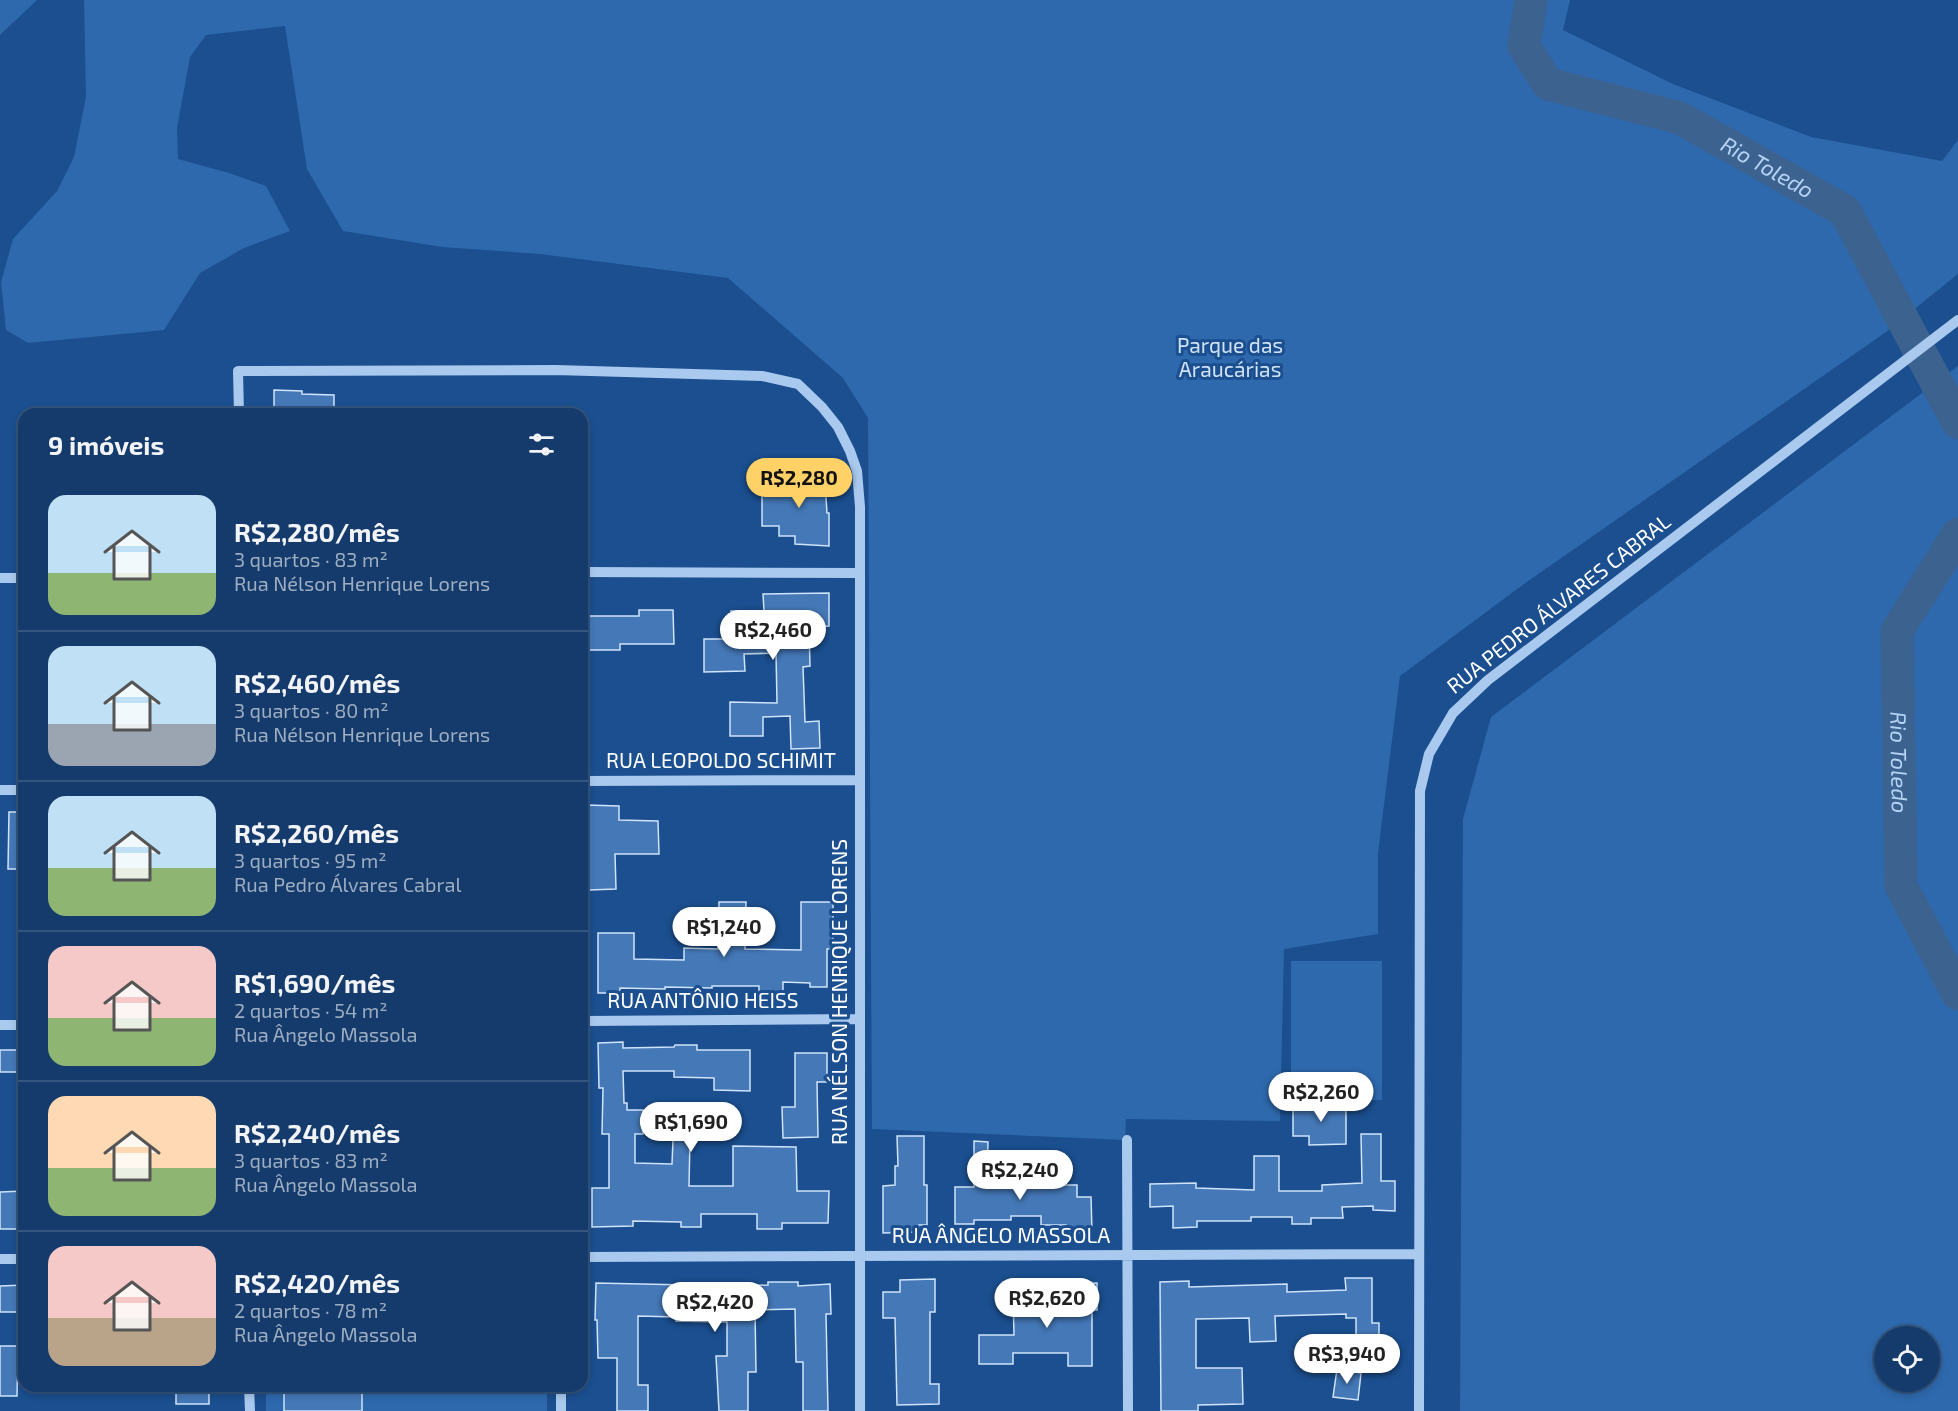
<!DOCTYPE html>
<html lang="pt">
<meta charset="utf-8">
<style>
:root{--surface:#143b6b;--page:#1d4271;--text:#f1f3f6;--muted:#9dadc1;--line:#33557e;--accent:#ffd166}
body{margin:0;font-family:"Exo 2",sans-serif;background:var(--page);color:var(--text);height:100vh;display:flex;flex-direction:column;font-size:22px;white-space:nowrap}
*{box-sizing:border-box;margin:0}
p{font-size:20px;color:var(--muted)}
.icon{flex:none;width:33px;height:33px;fill:none;stroke:currentColor;stroke-width:2;stroke-linecap:round;stroke-linejoin:round}
.map{position:relative;flex:1;overflow:hidden}
.sheet{position:absolute;left:18px;top:408px;width:570px;height:984px;display:flex;flex-direction:column;background:var(--surface);border-radius:18px;box-shadow:0 3px 9px #0003,0 0 0 2px var(--line)}
.sheet>*{flex:none}
.buttons{position:absolute;left:1874px;top:1326px;display:grid;gap:12px}
.buttons a{display:grid;place-items:center;width:66px;height:66px;border-radius:50%;background:var(--surface);box-shadow:0 3px 9px #0003,0 0 0 2px var(--line);font-size:30px}
.price{position:absolute;translate:-50% -51px;padding:0 14px;border-radius:21px;background:#fff;color:#222;font-size:20px;line-height:39px;filter:drop-shadow(0 2px 3px #0008)}
.price::after{content:'';position:absolute;left:50%;top:36px;width:18px;height:14px;margin-left:-9px;background:inherit;clip-path:polygon(0 0,100% 0,50% 100%)}
.price.selected{background:var(--accent);color:#111}
ul{padding:0;list-style:none}
li{display:flex;align-items:center;gap:18px;height:150px;padding:0 30px}
li+li{border-top:2px solid var(--line)}
li span{display:grid;place-items:center;flex:none;width:168px;height:120px;border-radius:18px;color:#555}
li>.icon{margin-inline-start:auto}
span .icon{width:72px;height:72px;fill:#fffc;stroke-width:1}
li b{font-size:26px}
h2{display:flex;justify-content:space-between;align-items:center;height:72px;padding:0 30px;font-size:26px}
.map>svg:first-child{display:block}
.green{fill:#2e69ad;fill-rule:evenodd}
.lines{fill:none;stroke-linecap:round;stroke-linejoin:round}
.river{stroke:#3c6290;stroke-width:33}
.building{fill:#4478b7;stroke:#cfe3fa;stroke-width:1.5}
.minor{stroke:#a9c9ee;stroke-width:10}
.labels{text-anchor:middle;stroke-width:6;stroke-linejoin:round;paint-order:stroke}
.park-label{font-size:21px;fill:#cfe3fa;stroke:#1b4f8f}
.street-label{font-size:21px;fill:#fff;stroke:#1b4f8f}
.water-label{font-size:22px;font-style:italic;fill:#b5d3f5;stroke:#1b4f8f}
</style>
<div class="map">
<svg width="1958" height="1411" viewBox="0 0 1958 1411">
<rect width="100%" height="100%" fill="#1b4f8f"/>
<path class="green" d="M 0,0 L 37,0 L 0,35 Z
M 84,0 L 1570,0 L 1563,30 L 1673,84 L 1811,137 L 1942,161 L 1958,140 L 1958,274 L 1886,332 L 1524,584 L 1400,676 L 1378,853 L 1378,934 L 1284,949 L 1280,1121 L 1126,1119 L 1125,1140 L 872,1129 L 868,418 L 843,378 L 728,278 L 540,254 L 442,247 L 343,231 L 307,169 L 285,26 L 206,35 L 190,57 L 177,128 L 178,159 L 229,173 L 266,186 L 290,231 L 244,248 L 200,273 L 164,330 L 28,343 L 6,330 L 1,282 L 13,239 L 57,191 L 74,157 L 86,97 Z
M 1958,366 L 1958,1411 L 1460,1411 L 1463,819 L 1491,717 ZM 1884,1336 L 1929,1336 L 1929,1382 L 1884,1382 Z
M 1291,961 L 1382,961 L 1382,1100 L 1291,1100 Z
M 266,1386 L 547,1386 L 547,1411 L 266,1411 Z"/>
<g class="lines">
<g class="river">
<path id="s1" d="M 1531,0 L 1524,46 L 1548,84 L 1680,118 L 1845,211 L 1958,423"/>
<path id="s2" d="M 1958,534 L 1897,631 L 1901,886 L 1958,994"/>
</g>
</g>
<path class="building" d="M 274,390 L 302,391 L 302,394 L 334,395 L 334,414 L 274,414 Z
M 809,467 L 809,482 L 825,481 L 827,513 L 829,513 L 829,546 L 795,544 L 795,536 L 779,536 L 779,526 L 762,526 L 762,493 L 783,492 L 782,468 Z
M 829,593 L 829,626 L 809,627 L 810,666 L 803,667 L 805,722 L 819,721 L 820,748 L 791,749 L 790,716 L 763,717 L 763,736 L 730,736 L 730,702 L 777,703 L 776,653 L 744,654 L 745,671 L 704,672 L 704,639 L 732,639 L 731,611 L 764,611 L 763,594 Z
M 639,610 L 673,610 L 674,644 L 620,644 L 620,650 L 582,650 L 582,616 L 639,616 Z
M 586,805 L 619,806 L 619,820 L 658,821 L 659,854 L 615,854 L 616,889 L 589,890 Z
M 9,812 L 24,812 L 24,869 L 8,869 Z
M 719,902 L 746,902 L 745,949 L 801,950 L 801,902 L 833,902 L 833,949 L 827,949 L 827,987 L 810,987 L 810,983 L 783,982 L 783,994 L 759,994 L 759,986 L 712,986 L 712,988 L 665,987 L 665,989 L 620,988 L 620,993 L 598,993 L 598,933 L 634,933 L 634,959 L 684,960 L 684,948 L 718,949 Z
M 623,1042 L 623,1048 L 674,1047 L 675,1045 L 697,1045 L 697,1050 L 750,1050 L 750,1091 L 714,1090 L 714,1078 L 674,1077 L 674,1071 L 623,1071 L 624,1103 L 627,1103 L 627,1110 L 643,1110 L 643,1134 L 635,1134 L 635,1163 L 672,1164 L 673,1139 L 690,1139 L 689,1186 L 733,1186 L 733,1146 L 796,1147 L 797,1191 L 829,1191 L 828,1223 L 782,1223 L 782,1229 L 757,1229 L 757,1214 L 701,1214 L 701,1227 L 681,1227 L 681,1222 L 633,1221 L 633,1226 L 592,1227 L 592,1188 L 609,1188 L 609,1134 L 602,1134 L 603,1088 L 599,1088 L 598,1043 Z
M 0,1050 L 24,1050 L 24,1072 L 0,1072 Z
M 795,1053 L 827,1053 L 827,1082 L 817,1082 L 818,1137 L 783,1138 L 782,1107 L 795,1107 Z
M 1293,1104 L 1346,1104 L 1346,1144 L 1309,1145 L 1309,1136 L 1293,1136 Z
M 679,1109 L 703,1110 L 703,1137 L 678,1137 Z
M 1361,1134 L 1381,1134 L 1381,1181 L 1395,1181 L 1395,1211 L 1373,1210 L 1373,1206 L 1342,1207 L 1343,1218 L 1311,1218 L 1311,1224 L 1292,1224 L 1292,1217 L 1251,1217 L 1251,1221 L 1197,1221 L 1197,1227 L 1173,1228 L 1173,1206 L 1150,1207 L 1150,1184 L 1196,1183 L 1196,1188 L 1254,1190 L 1254,1156 L 1279,1156 L 1279,1191 L 1322,1191 L 1322,1185 L 1362,1183 Z
M 897,1136 L 924,1136 L 924,1185 L 927,1185 L 927,1225 L 919,1225 L 919,1232 L 883,1233 L 883,1186 L 895,1185 L 895,1166 L 898,1166 Z
M 974,1141 L 988,1142 L 987,1185 L 1077,1185 L 1077,1197 L 1091,1197 L 1092,1232 L 1066,1233 L 1066,1225 L 1041,1225 L 1041,1216 L 1011,1216 L 1011,1220 L 974,1220 L 974,1224 L 955,1224 L 955,1187 L 974,1187 Z
M 24,1191 L 24,1229 L 0,1229 L 0,1192 Z
M 1345,1278 L 1372,1278 L 1372,1323 L 1379,1323 L 1379,1345 L 1356,1345 L 1356,1318 L 1346,1318 L 1346,1314 L 1275,1316 L 1276,1341 L 1250,1342 L 1249,1318 L 1196,1319 L 1196,1368 L 1242,1368 L 1243,1404 L 1198,1405 L 1198,1411 L 1161,1411 L 1160,1282 L 1189,1281 L 1189,1287 L 1287,1284 L 1287,1292 L 1346,1290 Z
M 935,1279 L 935,1312 L 930,1312 L 930,1384 L 939,1384 L 939,1404 L 897,1405 L 895,1318 L 883,1318 L 883,1292 L 900,1292 L 900,1280 Z
M 768,1282 L 798,1282 L 798,1286 L 830,1284 L 831,1314 L 826,1314 L 828,1411 L 803,1411 L 803,1362 L 796,1362 L 795,1309 L 755,1310 L 756,1372 L 748,1372 L 748,1411 L 719,1411 L 716,1356 L 727,1356 L 727,1322 L 676,1321 L 676,1317 L 638,1316 L 638,1385 L 648,1385 L 648,1411 L 617,1411 L 617,1358 L 598,1358 L 597,1320 L 595,1320 L 596,1283 L 734,1286 L 768,1285 Z
M 1097,1283 L 1097,1310 L 1092,1310 L 1092,1366 L 1068,1366 L 1068,1353 L 1013,1353 L 1013,1364 L 979,1364 L 979,1335 L 1014,1335 L 1013,1296 L 1033,1296 L 1033,1302 L 1067,1301 L 1066,1284 Z
M 24,1285 L 24,1312 L 0,1312 L 0,1286 Z
M 0,1346 L 18,1346 L 17,1396 L 0,1396 Z
M 1337,1369 L 1361,1373 L 1358,1400 L 1333,1397 Z
M 176,1386 L 209,1386 L 209,1404 L 176,1404 Z
M 284,1386 L 362,1386 L 362,1411 L 284,1411 Z"/>
<g class="lines">
<path class="minor" d="M 239,414 L 238,371 L 556,370 L 762,376 L 798,384 L 822,407 L 838,427 L 850,451 L 857,471 L 860,507 L 860,1411
M 582,572 L 860,573
M 0,578 L 24,578
M 582,781 L 860,780
M 0,790 L 24,790
M 582,1021 L 859,1019
M 0,1025 L 24,1025
M 1127,1140 L 1128,1411
M 582,1257 L 1419,1254
M 0,1259 L 24,1259
M 249,1386 L 250,1411
M 561,1386 L 561,1411
M 1419,1411 L 1420,791 L 1429,754 L 1453,713 L 1488,680 L 1958,320"/>
</g>
<g class="labels">
<g class="park-label">
<text x="1230" y="353">Parque das<tspan x="1230" dy="24">Araucárias</tspan></text>
</g>
<g class="street-label">
<text transform="translate(1559 604) rotate(-38)" y="7">RUA PEDRO ÁLVARES CABRAL</text>
<text x="721" y="768">RUA LEOPOLDO SCHIMIT</text>
<text transform="translate(840 992) rotate(-90)" y="7">RUA NÉLSON HENRIQUE LORENS</text>
<text x="703" y="1008">RUA ANTÔNIO HEISS</text>
<text x="1001" y="1243">RUA ÂNGELO MASSOLA</text>
</g>
<g class="water-label">
<text dy="8" stroke="none"><textPath href="#s1" startOffset="328">Rio Toledo</textPath></text>
<text dy="8" stroke="none"><textPath href="#s2" startOffset="246">Rio Toledo</textPath></text>
</g>
</g>
</svg>
<div class="buttons">
<a><svg class="icon" aria-label="locate" viewBox="0 0 24 24"><circle cx="12" cy="12" r="6"/><path d="M12 2v4M12 18v4M2 12h4M18 12h4"/></svg></a>
</div>
<b class="price selected" style="left:799px;top:509px">R$2,280</b>
<b class="price" style="left:773px;top:661px">R$2,460</b>
<b class="price" style="left:724px;top:958px">R$1,240</b>
<b class="price" style="left:1321px;top:1123px">R$2,260</b>
<b class="price" style="left:691px;top:1153px">R$1,690</b>
<b class="price" style="left:1020px;top:1201px">R$2,240</b>
<b class="price" style="left:1047px;top:1329px">R$2,620</b>
<b class="price" style="left:715px;top:1333px">R$2,420</b>
<b class="price" style="left:1347px;top:1385px">R$3,940</b>
<section class="sheet">
<h2>9 imóveis<svg class="icon" aria-label="filters" viewBox="0 0 24 24"><path d="M4 7h16M4 17h16"/><circle cx="9" cy="7" r="2"/><circle cx="15" cy="17" r="2"/></svg></h2>
<ul>
<li><span style="background:linear-gradient(#bfe0f5 65%,#8fb573 0)"><svg class="icon" aria-label="home" viewBox="0 0 24 24"><path d="M3 11l9-7 9 7M6 9v11h12V9"/></svg></span><div><b>R$2,280/mês</b><p>3 quartos · 83 m²</p><p>Rua Nélson Henrique Lorens</p></div></li>
<li><span style="background:linear-gradient(#bfe0f5 65%,#9aa5b1 0)"><svg class="icon" aria-label="home" viewBox="0 0 24 24"><path d="M3 11l9-7 9 7M6 9v11h12V9"/></svg></span><div><b>R$2,460/mês</b><p>3 quartos · 80 m²</p><p>Rua Nélson Henrique Lorens</p></div></li>
<li><span style="background:linear-gradient(#bfe0f5 60%,#8fb573 0)"><svg class="icon" aria-label="home" viewBox="0 0 24 24"><path d="M3 11l9-7 9 7M6 9v11h12V9"/></svg></span><div><b>R$2,260/mês</b><p>3 quartos · 95 m²</p><p>Rua Pedro Álvares Cabral</p></div></li>
<li><span style="background:linear-gradient(#f6c9c9 60%,#8fb573 0)"><svg class="icon" aria-label="home" viewBox="0 0 24 24"><path d="M3 11l9-7 9 7M6 9v11h12V9"/></svg></span><div><b>R$1,690/mês</b><p>2 quartos · 54 m²</p><p>Rua Ângelo Massola</p></div></li>
<li><span style="background:linear-gradient(#ffd9b3 60%,#8fb573 0)"><svg class="icon" aria-label="home" viewBox="0 0 24 24"><path d="M3 11l9-7 9 7M6 9v11h12V9"/></svg></span><div><b>R$2,240/mês</b><p>3 quartos · 83 m²</p><p>Rua Ângelo Massola</p></div></li>
<li><span style="background:linear-gradient(#f6c9c9 60%,#b9a48a 0)"><svg class="icon" aria-label="home" viewBox="0 0 24 24"><path d="M3 11l9-7 9 7M6 9v11h12V9"/></svg></span><div><b>R$2,420/mês</b><p>2 quartos · 78 m²</p><p>Rua Ângelo Massola</p></div></li>
</ul>
</section>
</div>
